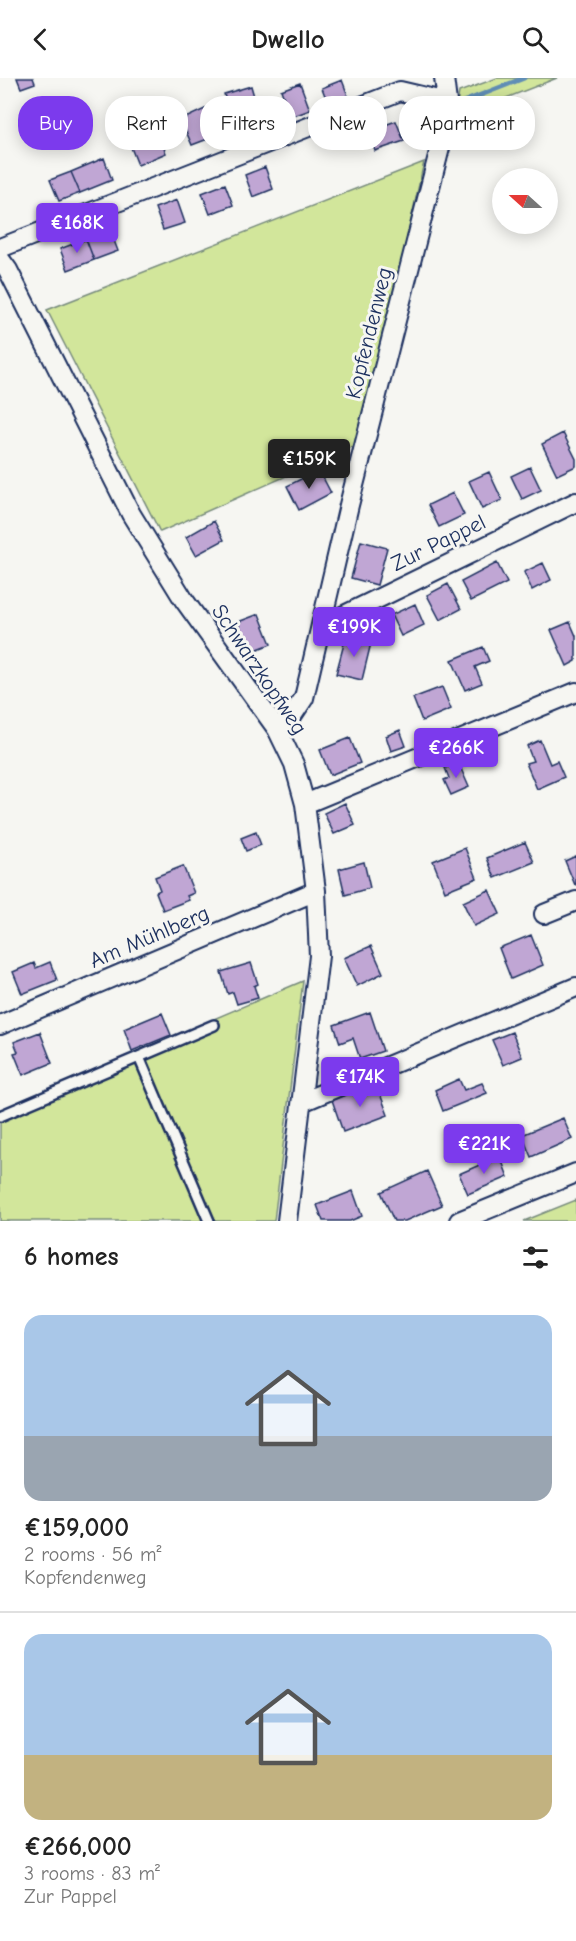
<!DOCTYPE html>
<meta charset="utf-8">
<style>
:root{--surface:#fff;--page:#f2f2f2;--text:#222;--muted:#767676;--line:#e0e0e0;--accent:#7c3aed}
body{margin:0;font-family:"Comic Neue",sans-serif;background:var(--page);color:var(--text);height:100vh;display:flex;flex-direction:column;font-size:22px;white-space:nowrap}
*{box-sizing:border-box;margin:0}
p{font-size:20px;color:var(--muted)}
.icon{flex:none;width:33px;height:33px;fill:none;stroke:currentColor;stroke-width:2;stroke-linecap:round;stroke-linejoin:round}
.map{position:relative;height:1143px;overflow:hidden}
.panel{display:flex;flex-direction:column;background:var(--surface);flex:1}
.panel>*{flex:none}
.banner{position:absolute;left:18px;top:18px;width:540px;height:54px;display:flex;gap:12px}
.needle{width:39px;rotate:291deg}
.controls{position:absolute;left:492px;top:90px;display:grid;gap:12px}
.controls a{display:grid;place-items:center;width:66px;height:66px;border-radius:50%;background:var(--surface);box-shadow:0 3px 15px #0003;font-size:30px}
.price{position:absolute;translate:-50% -51px;padding:0 14px;border-radius:6px;background:var(--accent);color:#fff;font-size:20px;line-height:39px;filter:drop-shadow(0 2px 3px #0008)}
.price::after{content:'';position:absolute;left:50%;top:36px;width:18px;height:14px;margin-left:-9px;background:inherit;clip-path:polygon(0 0,100% 0,50% 100%)}
.price.selected{background:#222;color:#fff}
ul{padding:0;list-style:none}
li{display:grid;align-content:center;gap:12px;height:318px;padding:0 24px}
li+li{border-top:2px solid var(--line)}
li span{display:grid;place-items:center;height:186px;border-radius:18px;color:#555}
li>.icon{margin-inline-start:auto}
span .icon{width:108px;height:108px;fill:#fffc;stroke-width:1}
li b{font-size:26px}
h2{display:flex;justify-content:space-between;align-items:center;height:72px;padding:0 24px;font-size:26px}
.chip{padding:0 21px;border-radius:24px;background:var(--surface);box-shadow:0 3px 15px #0003;font-size:21px;line-height:54px}
.chip.selected{background:var(--accent);color:#fff}
header{display:flex;justify-content:space-between;align-items:center;height:78px;padding:0 24px;background:var(--surface);font-size:27px;font-weight:800}
.map>svg:first-child{display:block}
.green{fill:#d2e69b;stroke:#768a7c;stroke-width:1.5}
.lines{fill:none;stroke-linecap:round;stroke-linejoin:round}
.stream{stroke:#618eb6;stroke-width:5}
.building{fill:#c0a6d4;stroke:#1b2f5e;stroke-width:1.5}
.lane-casing{stroke:#1b2f5e;stroke-width:14}
.street-casing{stroke:#1b2f5e;stroke-width:22}
.lane{stroke:#f6f6f2;stroke-width:9}
.street{stroke:#f6f6f2;stroke-width:18}
.labels{text-anchor:middle;stroke-width:6;stroke-linejoin:round;paint-order:stroke}
.street-label{font-size:22px;fill:#1b2f5e;stroke:#f6f6f2}
</style>
<header><svg class="icon" aria-label="back" viewBox="0 0 24 24"><path d="M15 5l-7 7 7 7"/></svg>Dwello<svg class="icon" aria-label="search" viewBox="0 0 24 24"><circle cx="10" cy="10" r="6"/><path d="M15 15l6 6"/></svg></header>
<div class="map">
<svg width="576" height="1143" viewBox="0 0 576 1143">
<rect width="100%" height="100%" fill="#f6f6f2"/>
<filter id="ink" filterUnits="userSpaceOnUse"><feTurbulence type="fractalNoise" baseFrequency=".0167" numOctaves="2"/><feDisplacementMap in="SourceGraphic" scale="12" xChannelSelector="R" yChannelSelector="G"/><feConvolveMatrix kernelMatrix="1 2 1 2 8 2 1 2 1" color-interpolation-filters="sRGB"/></filter>
<g filter="url(#ink)">
<path class="green" d="M 497,0 L 557,0 L 455,40 L 459,14 Z
M 424,84 L 361,365 L 160,454 L 47,232 Z
M 303,903 L 274,1143 L 0,1143 L 0,1032 Z
M 576,1122 L 576,1143 L 524,1143 Z"/>
<g class="lines">
<path class="stream" d="M 463,24 L 524,0"/>
</g>
<path class="building" d="M 17,0 L 33,0 L 35,5 L 21,10 Z
M 342,2 L 350,23 L 330,31 L 322,10 Z
M 300,5 L 310,32 L 291,39 L 281,12 Z
M 251,8 L 260,39 L 233,47 L 224,16 Z
M 207,30 L 213,42 L 207,45 L 213,59 L 192,67 L 181,42 Z
M 396,43 L 404,63 L 375,73 L 368,53 Z
M 158,55 L 166,75 L 138,87 L 130,67 Z
M 104,80 L 112,102 L 80,115 L 71,94 Z
M 265,89 L 273,111 L 253,119 L 245,97 Z
M 71,94 L 80,115 L 59,123 L 50,102 Z
M 225,106 L 233,127 L 210,136 L 202,115 Z
M 177,122 L 185,145 L 163,152 L 155,130 Z
M 110,152 L 118,173 L 94,182 L 86,161 Z
M 86,161 L 94,182 L 68,192 L 60,171 Z
M 563,355 L 576,381 L 576,388 L 557,397 L 542,366 Z
M 530,389 L 541,412 L 522,421 L 511,398 Z
M 319,392 L 331,415 L 299,432 L 287,408 Z
M 489,394 L 502,422 L 482,431 L 469,403 Z
M 453,415 L 464,437 L 439,449 L 428,427 Z
M 214,443 L 224,462 L 196,477 L 186,459 Z
M 361,463 L 387,470 L 377,507 L 351,500 Z
M 497,485 L 507,505 L 471,523 L 461,504 Z
M 543,485 L 551,502 L 532,512 L 524,494 Z
M 448,506 L 461,531 L 440,542 L 427,517 Z
M 415,526 L 424,547 L 401,558 L 391,537 Z
M 259,536 L 271,566 L 250,574 L 238,544 Z
M 570,544 L 576,558 L 576,583 L 567,588 L 551,552 Z
M 346,558 L 371,565 L 362,602 L 336,596 Z
M 483,569 L 489,583 L 475,589 L 482,605 L 465,612 L 452,582 Z
M 442,609 L 451,631 L 422,643 L 413,620 Z
M 400,652 L 406,668 L 391,673 L 386,658 Z
M 350,660 L 360,685 L 330,697 L 320,672 Z
M 540,662 L 550,686 L 557,683 L 564,699 L 537,711 L 526,685 L 533,683 L 527,668 Z
M 458,684 L 469,709 L 451,717 L 444,702 L 449,700 L 445,690 Z
M 345,725 L 355,747 L 334,756 L 324,735 Z
M 256,754 L 261,767 L 246,773 L 241,760 Z
M 525,764 L 534,784 L 495,800 L 487,780 Z
M 465,770 L 477,800 L 445,813 L 433,783 Z
M 576,778 L 576,807 L 575,807 L 565,783 Z
M 364,784 L 370,810 L 345,817 L 339,791 Z
M 183,788 L 194,815 L 187,818 L 189,822 L 163,832 L 156,814 L 160,812 L 155,799 Z
M 489,812 L 500,836 L 474,848 L 463,824 Z
M 531,857 L 543,887 L 511,901 L 499,870 Z
M 371,868 L 383,895 L 357,908 L 344,880 Z
M 50,884 L 57,902 L 22,916 L 13,894 L 34,885 L 36,890 Z
M 251,885 L 258,906 L 254,908 L 258,920 L 237,926 L 233,914 L 228,916 L 221,894 Z
M 370,934 L 383,973 L 360,981 L 353,960 L 340,965 L 334,947 Z
M 162,935 L 171,957 L 132,973 L 124,951 Z
M 40,954 L 52,985 L 23,997 L 14,975 L 18,974 L 14,964 Z
M 512,954 L 522,979 L 503,987 L 492,962 Z
M 459,1001 L 464,1012 L 482,1005 L 487,1015 L 443,1033 L 435,1012 Z
M 376,1005 L 388,1037 L 343,1054 L 332,1022 Z
M 563,1040 L 572,1061 L 531,1079 L 522,1057 Z
M 500,1078 L 508,1099 L 468,1116 L 459,1096 Z
M 427,1093 L 442,1127 L 405,1143 L 394,1143 L 381,1114 Z
M 353,1113 L 362,1138 L 350,1143 L 323,1143 L 317,1127 Z"/>
<g class="lines">
<g class="lane-casing">
<path id="lane" d="M 139,979 L 209,1143
M 0,1038 L 214,947"/>
</g>
<g class="street-casing">
<path id="street" d="M 0,170 L 400,13 L 447,24
M 0,181 L 8,192 L 131,436 L 184,522 L 277,651 L 294,686 L 305,726 L 316,813 L 319,878 L 287,1143
M 322,548 L 576,424
M 277,651 L 290,641 L 304,620 L 349,427 L 442,62 L 447,24 L 444,0
M 305,726 L 576,614
M 544,836 L 576,823
M 0,947 L 316,813
M 302,1024 L 576,909
M 459,1143 L 576,1095"/>
</g>
<use href="#lane" class="lane"/>
<use href="#street" class="street"/>
</g>
</g>
<g class="labels">
<g class="street-label">
<text transform="translate(368 255) rotate(-76)" y="8">Kopfendenweg</text>
<text transform="translate(438 464) rotate(-26)" y="8">Zur Pappel</text>
<text transform="translate(260 591) rotate(56)" y="8">Schwarzkopfweg</text>
<text transform="translate(149 858) rotate(-23)" y="8">Am Mühlberg</text>
</g>
</g>
</svg>
<div class="controls">
<a><svg class="needle" viewBox="-14 -14 28 28"><path d="M0-13l5 13h-10z" fill="#e53935"/><path d="M0 13l5-13h-10z" fill="#767676"/></svg></a>
</div>
<b class="price" style="left:77px;top:176px">€168K</b>
<b class="price selected" style="left:309px;top:412px">€159K</b>
<b class="price" style="left:354px;top:580px">€199K</b>
<b class="price" style="left:456px;top:701px">€266K</b>
<b class="price" style="left:360px;top:1030px">€174K</b>
<b class="price" style="left:484px;top:1097px">€221K</b>
<div class="banner">
<a class="chip selected">Buy</a>
<a class="chip">Rent</a>
<a class="chip">Filters</a>
<a class="chip">New</a>
<a class="chip">Apartment</a>
</div>
</div>
<section class="panel">
<h2>6 homes<svg class="icon" aria-label="filters" viewBox="0 0 24 24"><path d="M4 7h16M4 17h16"/><circle cx="9" cy="7" r="2"/><circle cx="15" cy="17" r="2"/></svg></h2>
<ul>
<li><span style="background:linear-gradient(#a9c7e8 65%,#9aa5b1 0)"><svg class="icon" aria-label="home" viewBox="0 0 24 24"><path d="M3 11l9-7 9 7M6 9v11h12V9"/></svg></span><div><b>€159,000</b><p>2 rooms · 56 m²</p><p>Kopfendenweg</p></div></li>
<li><span style="background:linear-gradient(#a9c7e8 65%,#c2b280 0)"><svg class="icon" aria-label="home" viewBox="0 0 24 24"><path d="M3 11l9-7 9 7M6 9v11h12V9"/></svg></span><div><b>€266,000</b><p>3 rooms · 83 m²</p><p>Zur Pappel</p></div></li>
</ul>
</section>
